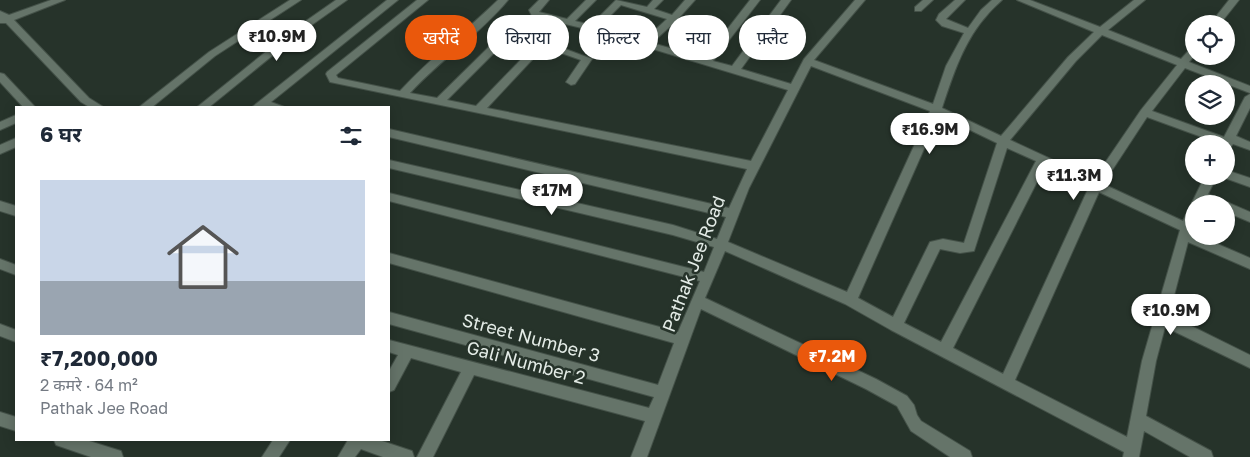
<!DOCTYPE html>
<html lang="hi">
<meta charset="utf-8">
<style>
:root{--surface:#fff;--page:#f2f2f3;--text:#1f2937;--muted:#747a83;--line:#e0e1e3;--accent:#ea580c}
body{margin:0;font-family:"Golos Text","Noto Sans Devanagari",sans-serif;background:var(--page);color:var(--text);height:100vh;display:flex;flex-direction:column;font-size:19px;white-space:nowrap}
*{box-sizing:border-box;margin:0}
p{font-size:16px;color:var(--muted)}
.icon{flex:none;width:28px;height:28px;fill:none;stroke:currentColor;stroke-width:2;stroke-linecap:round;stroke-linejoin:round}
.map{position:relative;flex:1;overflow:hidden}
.panel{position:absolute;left:15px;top:106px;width:375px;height:335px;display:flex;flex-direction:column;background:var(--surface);border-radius:0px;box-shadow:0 2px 12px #0003}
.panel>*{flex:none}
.hud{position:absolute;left:405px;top:15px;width:475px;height:45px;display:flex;gap:10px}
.fabs{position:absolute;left:1185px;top:15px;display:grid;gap:10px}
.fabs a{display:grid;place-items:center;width:50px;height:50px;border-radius:50%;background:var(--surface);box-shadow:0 2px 12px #0003;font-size:25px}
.price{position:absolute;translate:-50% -42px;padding:0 11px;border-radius:18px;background:#fff;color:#222;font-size:16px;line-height:32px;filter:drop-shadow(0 1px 2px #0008)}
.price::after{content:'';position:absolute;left:50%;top:30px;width:15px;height:11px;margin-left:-8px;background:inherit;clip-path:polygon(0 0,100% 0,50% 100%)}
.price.active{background:var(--accent);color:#fff}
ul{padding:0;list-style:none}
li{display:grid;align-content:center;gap:10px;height:265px;padding:0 25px}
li+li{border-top:1px solid var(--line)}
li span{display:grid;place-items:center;height:155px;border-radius:0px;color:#555}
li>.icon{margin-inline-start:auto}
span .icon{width:90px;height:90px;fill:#fffc;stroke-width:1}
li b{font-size:21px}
h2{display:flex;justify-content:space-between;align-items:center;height:60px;padding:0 25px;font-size:21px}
.chip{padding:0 18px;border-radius:22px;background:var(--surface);box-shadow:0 2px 12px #0003;font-size:18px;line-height:45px}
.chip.active{background:var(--accent);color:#fff}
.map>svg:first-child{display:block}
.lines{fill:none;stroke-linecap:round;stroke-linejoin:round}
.minor-casing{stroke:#445148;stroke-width:2}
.minor{fill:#657469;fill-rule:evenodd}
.labels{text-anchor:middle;stroke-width:5;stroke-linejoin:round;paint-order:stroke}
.street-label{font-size:18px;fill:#e4ece7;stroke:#26332a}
</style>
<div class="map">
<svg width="1250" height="457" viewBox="0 0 1250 457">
<rect width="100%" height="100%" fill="#26332a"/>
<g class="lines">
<g class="minor-casing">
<path id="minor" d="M 51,0 L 65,0 L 14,20 L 89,98 L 105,108 L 91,108 L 81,102 L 6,23 L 0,23 L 0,11 L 9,15 Z
M 290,0 L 301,0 L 215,56 L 151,108 L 138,108 L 209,52 Z
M 336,0 L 347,0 L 299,34 L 208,108 L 196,108 L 293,30 Z
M 387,0 L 398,0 L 271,102 L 287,108 L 251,108 Z
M 417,0 L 428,0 L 336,75 L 338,78 L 400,91 C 430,58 466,31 498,0 L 508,0 C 479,35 440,60 410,93 L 437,98 L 503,33 L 520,32 L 592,59 L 575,84 L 571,85 L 566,82 L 581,60 L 544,47 L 487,108 L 751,161 L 788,90 L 590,30 L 532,16 L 529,10 L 539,0 L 549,0 L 539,12 L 567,19 L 586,0 L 596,0 L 575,21 L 591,25 L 616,0 L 647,7 L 653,0 L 663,0 L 654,9 L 672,15 L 685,0 L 695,0 L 677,20 L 652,43 L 705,58 L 750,0 L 760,0 L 713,61 L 732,66 L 781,0 L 791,0 L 741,69 L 791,84 L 804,59 L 855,0 L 865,0 L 814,60 L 933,104 L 946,66 L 964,33 L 942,26 L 936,20 L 939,14 L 955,0 L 965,0 L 946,19 L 968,28 L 981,10 L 992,0 L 1002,0 C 997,5 992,9 988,14 C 964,40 953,75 942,108 L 1001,136 L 1068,57 L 1094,32 L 1017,0 L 1030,0 L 1100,27 L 1134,0 L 1145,0 L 1108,30 L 1181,59 L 1191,48 L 1194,47 L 1194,56 L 1189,62 L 1250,86 L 1250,93 L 1185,68 L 1152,111 L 1224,137 L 1245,97 L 1250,94 L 1250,108 L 1236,136 L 1250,142 L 1250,150 L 1233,144 L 1230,148 L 1226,149 L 1226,144 L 1221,144 L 1147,117 L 1103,184 L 1183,221 L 1205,176 L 1217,176 L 1208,194 L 1250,212 L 1250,222 L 1226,212 L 1226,204 L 1204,202 L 1194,204 L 1194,226 L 1191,233 L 1194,236 L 1199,236 L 1250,258 L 1250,269 L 1188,242 L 1169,315 L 1250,355 L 1250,368 L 1165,327 L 1156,361 L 1146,416 L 1211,451 L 1213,457 L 1190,457 L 1144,431 L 1139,457 L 1123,457 L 1124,452 L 891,330 L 845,304 L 725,251 L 705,298 L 876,379 L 907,396 L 914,405 L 917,415 L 921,421 L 970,451 L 972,457 L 950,457 L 911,431 L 897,406 L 866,389 L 701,309 L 647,457 L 631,457 L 645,421 L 474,375 L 433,457 L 417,457 L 461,372 L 411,358 L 394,390 L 389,392 L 389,371 L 398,355 L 389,352 L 389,340 L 649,408 L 654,397 L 389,324 L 389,312 L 658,385 L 674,343 L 389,263 L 389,253 L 678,332 L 700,281 L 389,201 L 389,193 L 704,272 L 714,247 L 673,235 L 389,168 L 389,160 L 673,225 L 717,239 L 726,217 L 389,137 L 389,129 L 729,208 L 747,169 L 330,82 L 326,74 L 327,72 ZM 621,5 L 667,19 L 644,40 L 599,27 ZM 1102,35 L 1177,65 L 1141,110 L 1094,179 L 1010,140 L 1076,61 ZM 516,37 L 536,44 L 476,106 L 447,100 L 509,38 ZM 811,66 L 930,111 L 847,292 L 728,242 L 749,188 ZM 939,115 L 997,143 L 964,243 L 943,239 L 930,242 L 893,317 L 858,298 ZM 1007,148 L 1036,161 L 941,342 L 904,323 L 940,249 L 960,253 L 974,251 ZM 1045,166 L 1089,187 L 1003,374 L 953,348 ZM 1099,192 L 1180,230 L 1142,361 L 1127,437 L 1015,380 Z
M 923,0 L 933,0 L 921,11 L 915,11 L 915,7 Z
M 1229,0 L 1239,0 L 1220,24 L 1210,24 Z
M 0,73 L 4,74 L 36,108 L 24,108 L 0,82 Z
M 16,115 L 16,123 L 0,130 L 0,122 Z
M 16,138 L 16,147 L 0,154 L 0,145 Z
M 1226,170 L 1250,178 L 1250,187 L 1222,177 L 1226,176 Z
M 0,201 L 16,206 L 16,216 L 0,211 Z
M 0,259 L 16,265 L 16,275 L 0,269 Z
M 0,324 L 16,330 L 16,342 L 0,336 Z
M 0,412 L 16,417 L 16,431 L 0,426 Z
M 54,440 L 86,440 L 121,451 L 123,457 L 91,457 L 56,445 Z
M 273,440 L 290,440 L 279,457 L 262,457 Z
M 348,440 L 379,440 L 412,451 L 414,457 L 383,457 L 361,449 L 355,457 L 338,457 Z"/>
</g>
<use href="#minor" class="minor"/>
</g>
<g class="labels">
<g class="street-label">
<text transform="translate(694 264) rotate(-69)" y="6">Pathak Jee Road</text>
<text transform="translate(531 338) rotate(15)" y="6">Street Number 3</text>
<text transform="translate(526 363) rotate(15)" y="6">Gali Number 2</text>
</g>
</g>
</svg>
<div class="fabs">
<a><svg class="icon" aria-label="locate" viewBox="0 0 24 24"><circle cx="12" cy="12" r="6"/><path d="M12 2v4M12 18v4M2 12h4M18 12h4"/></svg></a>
<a><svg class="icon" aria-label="layers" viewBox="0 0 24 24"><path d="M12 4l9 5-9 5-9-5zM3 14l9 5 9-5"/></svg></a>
<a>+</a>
<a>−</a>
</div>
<b class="price" style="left:277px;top:62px">₹10.9M</b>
<b class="price" style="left:930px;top:155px">₹16.9M</b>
<b class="price" style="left:1074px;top:201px">₹11.3M</b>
<b class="price" style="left:552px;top:216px">₹17M</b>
<b class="price" style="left:1171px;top:336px">₹10.9M</b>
<b class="price active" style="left:832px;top:382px">₹7.2M</b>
<div class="hud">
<a class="chip active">खरीदें</a>
<a class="chip">किराया</a>
<a class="chip">फ़िल्टर</a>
<a class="chip">नया</a>
<a class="chip">फ़्लैट</a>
</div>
<section class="panel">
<h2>6 घर<svg class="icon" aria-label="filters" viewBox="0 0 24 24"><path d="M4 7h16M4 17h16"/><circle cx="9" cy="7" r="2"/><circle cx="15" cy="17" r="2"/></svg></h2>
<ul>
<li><span style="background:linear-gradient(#c9d6e8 65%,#9aa5b1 0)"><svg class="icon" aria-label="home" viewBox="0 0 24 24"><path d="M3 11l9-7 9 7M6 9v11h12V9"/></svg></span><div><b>₹7,200,000</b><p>2 कमरे · 64 m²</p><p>Pathak Jee Road</p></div></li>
</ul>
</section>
</div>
